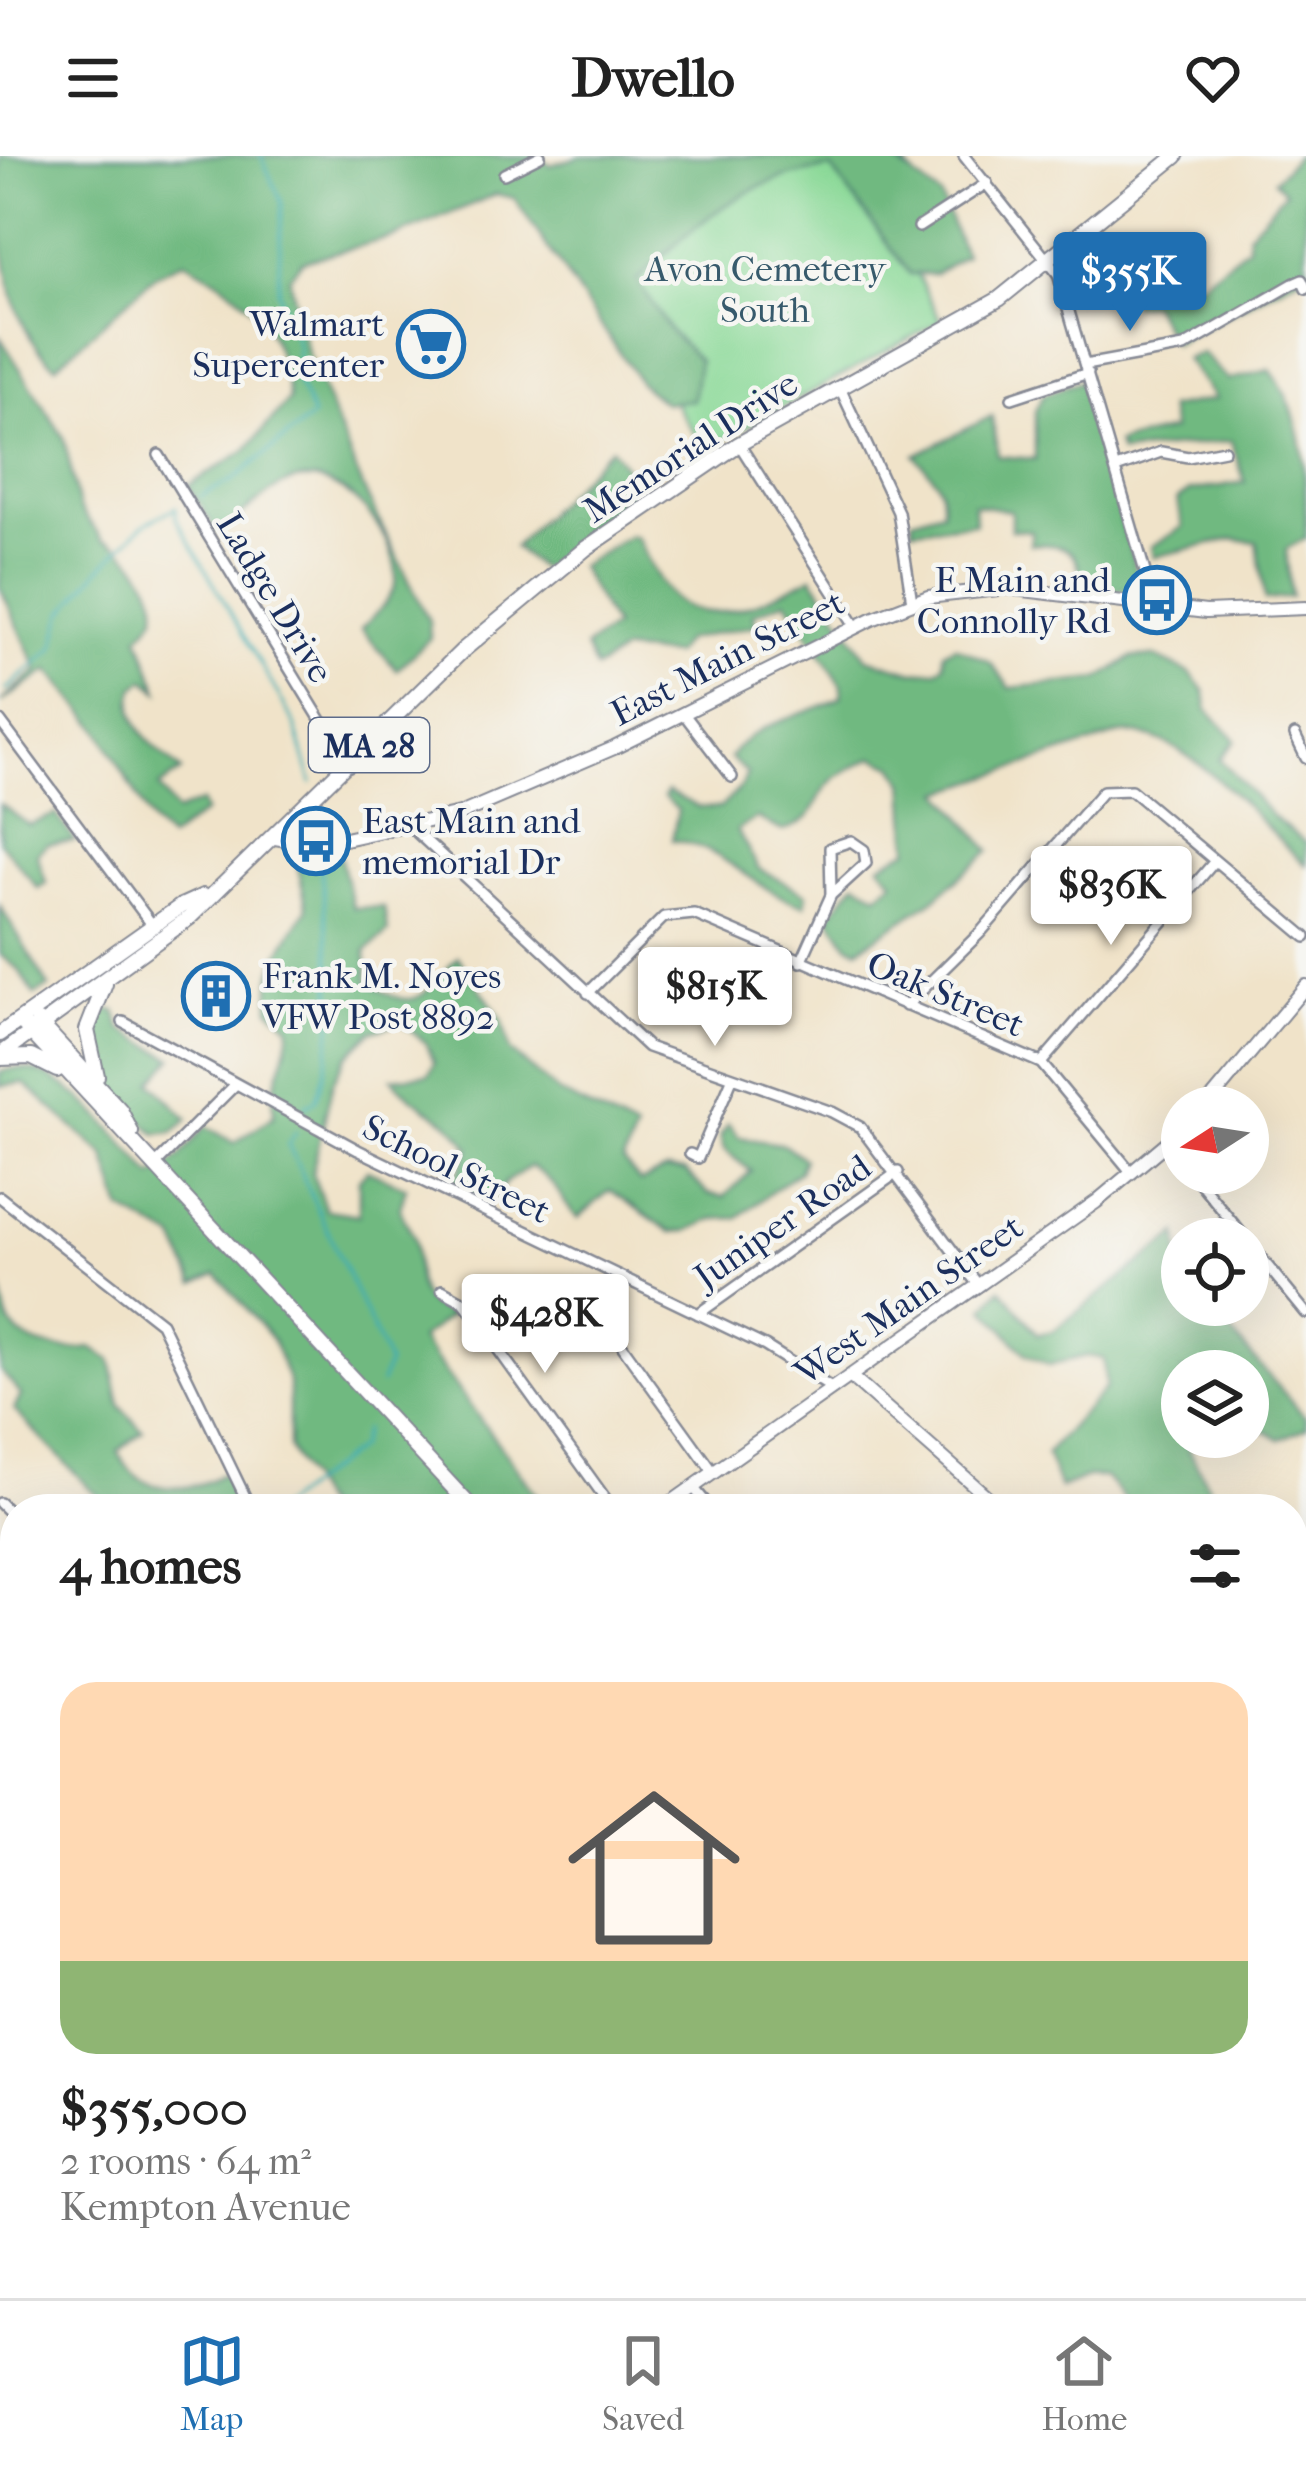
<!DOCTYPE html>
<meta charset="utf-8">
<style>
:root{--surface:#fff;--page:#f6f6f6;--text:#222;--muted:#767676;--line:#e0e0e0;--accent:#1f6fb2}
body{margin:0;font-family:"IM FELL French Canon",serif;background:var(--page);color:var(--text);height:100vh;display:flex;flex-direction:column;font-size:45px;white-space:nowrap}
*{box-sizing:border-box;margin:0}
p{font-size:39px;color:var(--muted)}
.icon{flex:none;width:66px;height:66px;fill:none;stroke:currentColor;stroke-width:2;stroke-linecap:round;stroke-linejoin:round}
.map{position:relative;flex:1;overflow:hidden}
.drawer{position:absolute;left:0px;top:1338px;width:1308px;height:804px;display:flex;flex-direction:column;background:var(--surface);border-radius:48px 48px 0 0;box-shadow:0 12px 48px #0002}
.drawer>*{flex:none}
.needle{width:78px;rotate:258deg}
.buttons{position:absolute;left:1161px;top:930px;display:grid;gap:24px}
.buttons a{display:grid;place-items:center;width:108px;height:108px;border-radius:50%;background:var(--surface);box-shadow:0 12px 48px #0002;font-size:60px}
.price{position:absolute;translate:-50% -102px;padding:0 27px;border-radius:12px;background:#fff;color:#222;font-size:39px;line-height:78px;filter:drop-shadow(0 3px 6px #0008)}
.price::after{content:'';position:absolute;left:50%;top:72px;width:36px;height:27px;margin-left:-18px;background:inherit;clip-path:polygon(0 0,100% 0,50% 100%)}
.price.on{background:var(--accent);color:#fff}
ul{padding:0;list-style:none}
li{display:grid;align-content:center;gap:24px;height:636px;padding:0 60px}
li+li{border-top:3px solid var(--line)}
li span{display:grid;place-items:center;height:372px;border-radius:36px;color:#555}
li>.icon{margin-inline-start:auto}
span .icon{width:216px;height:216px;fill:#fffc;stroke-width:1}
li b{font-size:51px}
h2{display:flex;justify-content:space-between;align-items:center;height:144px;padding:0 60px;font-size:51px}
header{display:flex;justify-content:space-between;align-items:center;height:156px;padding:0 60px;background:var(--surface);font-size:54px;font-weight:800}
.tab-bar{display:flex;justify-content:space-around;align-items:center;height:168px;border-top:3px solid var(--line);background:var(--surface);font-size:33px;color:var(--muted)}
.tab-bar a{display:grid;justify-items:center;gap:6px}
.tab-bar .on{color:var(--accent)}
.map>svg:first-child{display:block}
.green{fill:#8bd998;stroke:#53847b;stroke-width:3}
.forest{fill:#70b980;stroke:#46746f;stroke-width:3}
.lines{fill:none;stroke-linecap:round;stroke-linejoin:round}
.stream{stroke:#3badb3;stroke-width:3}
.street-casing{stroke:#868994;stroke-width:14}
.secondary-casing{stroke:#868994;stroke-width:16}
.primary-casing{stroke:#868994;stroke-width:18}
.street{stroke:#fff;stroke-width:9}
.secondary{stroke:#fff;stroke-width:12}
.primary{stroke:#fff;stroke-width:14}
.labels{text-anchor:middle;stroke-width:9;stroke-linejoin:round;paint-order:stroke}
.shield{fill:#f6f6f2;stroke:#5d6b8a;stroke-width:3}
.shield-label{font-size:33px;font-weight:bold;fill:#1b2f5e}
.park-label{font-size:36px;fill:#375a6c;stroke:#f6f6f2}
.poi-label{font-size:36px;fill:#1b2f5e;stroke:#f6f6f2;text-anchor:end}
.street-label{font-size:36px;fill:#1b2f5e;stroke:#f6f6f2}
</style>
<header><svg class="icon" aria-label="menu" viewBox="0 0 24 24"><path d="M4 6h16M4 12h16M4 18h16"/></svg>Dwello<svg class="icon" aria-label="heart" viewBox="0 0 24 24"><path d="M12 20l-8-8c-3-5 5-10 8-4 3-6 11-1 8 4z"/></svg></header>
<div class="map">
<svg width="1306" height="2142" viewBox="0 0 1306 2142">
<rect width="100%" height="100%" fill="#f6f6f2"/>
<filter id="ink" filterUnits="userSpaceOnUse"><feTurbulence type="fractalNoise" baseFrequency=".00833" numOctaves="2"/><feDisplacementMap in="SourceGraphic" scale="24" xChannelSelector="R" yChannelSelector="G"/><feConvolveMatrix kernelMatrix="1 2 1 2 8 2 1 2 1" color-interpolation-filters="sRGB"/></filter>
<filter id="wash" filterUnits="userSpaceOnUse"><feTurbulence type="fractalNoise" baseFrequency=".004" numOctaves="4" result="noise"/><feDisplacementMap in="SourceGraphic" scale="48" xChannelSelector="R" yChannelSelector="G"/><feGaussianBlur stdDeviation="2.7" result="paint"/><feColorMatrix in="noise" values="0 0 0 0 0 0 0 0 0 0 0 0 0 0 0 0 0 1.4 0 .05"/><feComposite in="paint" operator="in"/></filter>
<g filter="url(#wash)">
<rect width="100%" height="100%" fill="#f0e3c9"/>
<path class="green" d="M 778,0 L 898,0 L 938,47 L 900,85 L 941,165 L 705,294 L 583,106 Z"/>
<path class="forest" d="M 0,0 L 540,0 L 550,9 L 582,0 L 889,0 L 940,40 L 965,99 L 935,118 L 910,118 L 832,13 C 751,17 692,70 637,125 L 671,176 L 699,204 L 693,244 L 664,247 L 641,228 L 514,42 L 496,38 L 397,80 L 302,105 L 289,122 L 307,196 L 365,336 L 429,465 L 430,482 L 397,514 L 361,473 C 374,459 397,441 396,419 C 394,378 349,321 305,323 C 276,323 241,361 218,378 L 188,330 L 246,294 L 289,244 C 281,171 248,137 184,105 L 157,118 L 56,210 C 0,166 0,74 0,0 Z
M 1296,0 L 1306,0 L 1306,117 L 1173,188 L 1151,147 L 1133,149 L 1114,118 L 1134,103 L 1150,116 L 1169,99 L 1198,129 L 1248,90 L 1248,77 L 1285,36 L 1274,24 Z
M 0,181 L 64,282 L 79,352 L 103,384 C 125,387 161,433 156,457 C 154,466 145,473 139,480 L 159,535 L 145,524 L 134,532 C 126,575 155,589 181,615 L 159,631 L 176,656 L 201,646 L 205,656 L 169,683 L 153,669 L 99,573 L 49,514 L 0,547 L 38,514 L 0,431 Z
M 1202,197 L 1228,224 L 1270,214 C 1306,260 1306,319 1306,382 L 1286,393 L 1291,441 L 1265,444 L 1257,386 L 1233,383 L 1153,401 L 1151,391 L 1183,371 L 1177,344 L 1190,335 L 1245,326 L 1231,285 L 1120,297 L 1117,287 L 1172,274 L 1168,252 L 1215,243 L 1185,203 Z
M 1081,225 L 1143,437 L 1080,429 C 1082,392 1063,388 1030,388 L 1032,375 L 1011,374 L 1011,355 L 974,348 L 975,367 L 913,373 L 912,363 L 942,354 C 944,324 931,320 915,299 L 992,260 L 998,300 L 1035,303 L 1035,255 L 1043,239 Z
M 611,291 L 637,328 L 634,343 L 541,413 L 514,391 Z
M 628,380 L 636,381 C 647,400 660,432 677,445 C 715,475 778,438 812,420 L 867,502 L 914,516 L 937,514 L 944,508 L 944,496 L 955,490 L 990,506 L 1010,532 L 1099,523 L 1132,501 L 1155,501 L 1190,517 L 1205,535 L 1207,553 L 1236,584 L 1220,603 L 1274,662 L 1306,687 L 1306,709 C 1258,668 1185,570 1120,578 L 942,636 L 990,695 L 933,744 L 858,793 L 848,789 L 829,760 L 856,726 L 878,739 L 894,725 L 880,709 L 909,693 L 905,626 L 894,610 L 874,601 C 859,608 843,614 830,627 C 808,650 823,660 783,675 L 757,662 L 737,674 L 759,713 L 807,738 L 805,749 C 755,737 724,689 672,684 L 678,654 L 664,641 L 667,636 L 699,651 L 720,652 L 742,630 L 747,617 L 730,602 C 751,565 807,561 841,541 L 842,530 L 786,444 L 753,458 L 757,469 L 685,484 L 674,499 L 623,495 L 595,513 L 585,491 L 614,471 L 579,411 Z
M 0,648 L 29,669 L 56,658 L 75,685 L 47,688 L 37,698 L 46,727 L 38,732 L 0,686 Z
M 340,700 L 353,752 L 384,751 L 388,776 L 366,795 L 368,826 C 422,863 424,834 458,801 L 502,864 L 510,895 L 558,936 L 636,975 L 623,1005 L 640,1026 L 666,1014 L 685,1015 L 708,1038 L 724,1041 L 751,1015 L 724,994 L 720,981 L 728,968 L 739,981 L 785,989 L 804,1003 L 799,1015 L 737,1062 L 713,1063 L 687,1075 L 671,1076 L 610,1034 L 578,1062 C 556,1042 565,1032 530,1010 L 506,1026 L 489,1048 L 454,1025 L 470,993 C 451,958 418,955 392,922 L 429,918 L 434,907 L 426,887 L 401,867 L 372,875 L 346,901 L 333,926 L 312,1017 L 326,1054 L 359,1059 L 359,1023 L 367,1014 L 406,1031 L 400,1052 C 403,1065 414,1076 415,1088 C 418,1122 411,1148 452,1158 L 420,1183 L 547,1353 L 324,1353 L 289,1292 L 289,1226 L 272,1183 L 217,1118 L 195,1128 L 175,1083 L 122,1054 L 105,1000 L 24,927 L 0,930 L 0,916 C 58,895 118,983 153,1020 L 180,1001 L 206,970 L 234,987 L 274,960 C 270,921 287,908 290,871 L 270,852 C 266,808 284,789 307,753 L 296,702 Z
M 0,750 L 49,831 L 34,839 L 19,814 L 0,799 Z
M 101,853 L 116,855 L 121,873 L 173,902 L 152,926 L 188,963 L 174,976 L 156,978 C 118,946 91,904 101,853 Z
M 1178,1078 L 1182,1149 L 1207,1149 L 1306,1262 L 1306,1272 L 1280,1283 L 1248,1267 L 1248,1215 L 1182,1215 L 1182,1281 L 1221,1353 L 1133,1353 L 1105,1321 L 1087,1321 L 1060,1332 L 1046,1298 L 1106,1231 L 1103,1202 L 1086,1200 L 1049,1209 L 1026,1198 L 985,1152 L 1001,1132 L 1038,1178 L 1053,1175 Z
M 0,1129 C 4,1140 4,1157 10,1167 C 26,1192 65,1196 91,1192 L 111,1204 L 120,1250 L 143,1275 L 118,1295 C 137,1340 189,1339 224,1317 L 239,1353 L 110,1353 L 14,1254 L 21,1239 L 0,1214 Z
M 15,1461 L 15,1536 L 0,1540 L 0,1466 Z
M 1306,1660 L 1306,2142 L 1106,2142 L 1103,2127 L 1293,2127 L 1293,1664 Z
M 777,2127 L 1053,2127 L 1057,2142 L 793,2142 Z"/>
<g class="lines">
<path class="stream" d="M 201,340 L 233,324 L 313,260 L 295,222 L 298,191 L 278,135 L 282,47 L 261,0
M 6,534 L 54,492 L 63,457 L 99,414 L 143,369 L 176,351 L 176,362 L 295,568 L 312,627
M 305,950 L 315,945 C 346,871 326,782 320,704
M 296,976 L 288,988 L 388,1207 L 381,1227
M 277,1353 L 358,1292 L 364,1274
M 0,1495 L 15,1490"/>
</g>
</g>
<g filter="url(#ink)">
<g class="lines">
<g class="street-casing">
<path id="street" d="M 964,0 L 1058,118 L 1155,450
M 504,18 L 540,0
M 919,71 L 987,27
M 1085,209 L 1184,191 L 1293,128 L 1302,124 L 1306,133
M 840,232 L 898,356 L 912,446
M 1012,242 L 1088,217
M 739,288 L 856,471
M 159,299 L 349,610
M 1116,312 L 1161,296 L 1188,301 L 1224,294
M 684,558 L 732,621
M 0,565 L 153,770
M 1295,579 L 1306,602
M 412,672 L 648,891 L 832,956 L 860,971 L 979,1130
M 801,806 L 831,739 L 866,707 L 864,694 L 851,685 L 830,692 L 831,739
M 588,837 L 664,761 L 694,758 L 1041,907 L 1132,1017
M 906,850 L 980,777 L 1103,635 L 1131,634 L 1306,781
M 123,866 L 358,994 L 765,1190 L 833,1233
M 1041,907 L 1215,705
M 1168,988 L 1182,1005
M 690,998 L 698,1002 L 732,923
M 156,1008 L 236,928
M 1192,1017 L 1246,1083
M 0,1041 L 161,1167 L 251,1353
M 1248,1086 L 1306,1157
M 442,1134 L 464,1146 L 613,1353
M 698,1158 L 898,1016
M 623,1191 L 714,1317
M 693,1331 L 711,1353
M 0,1347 L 15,1362
M 0,1859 L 15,1854
M 0,1948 L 15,1962
M 310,2127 L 326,2142
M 497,2127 L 513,2142
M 682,2127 L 699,2142
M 0,2136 L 7,2142
M 125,2142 L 138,2127"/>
</g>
<g class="secondary-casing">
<path id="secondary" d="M 275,682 L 317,689 L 460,658 L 614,592 L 872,463 L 928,441 L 1007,432 L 1206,456 L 1306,452
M 1205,951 L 1306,830
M 851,1221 L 1001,1353
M 662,1353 L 1096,1046 L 1182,974
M 1293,1586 L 1306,1594
M 0,1636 L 15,1632"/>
</g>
<g class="primary-casing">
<path id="primary" d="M 20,864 L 473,1353
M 38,865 L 120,954 L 131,976
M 0,878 L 181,750 L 203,740
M 0,899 L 189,762 L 462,495 L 585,393 L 739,288 L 999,143 L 1176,0
M 0,902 L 31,901 L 57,914
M 97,920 L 87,874 L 105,828
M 1087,2127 L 1091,2142"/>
</g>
<use href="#street" class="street"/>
<use href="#secondary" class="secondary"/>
<use href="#primary" class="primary"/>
</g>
</g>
<defs>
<g id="supermarket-ring" transform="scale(3.45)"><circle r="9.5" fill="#f6f6f2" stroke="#1f6fb2" stroke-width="1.5"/><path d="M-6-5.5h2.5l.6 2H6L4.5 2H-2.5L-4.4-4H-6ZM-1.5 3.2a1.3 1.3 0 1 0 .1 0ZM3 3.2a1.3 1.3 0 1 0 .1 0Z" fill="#1f6fb2"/></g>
<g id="bus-ring" transform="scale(3.45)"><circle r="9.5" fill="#f6f6f2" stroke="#1f6fb2" stroke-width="1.5"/><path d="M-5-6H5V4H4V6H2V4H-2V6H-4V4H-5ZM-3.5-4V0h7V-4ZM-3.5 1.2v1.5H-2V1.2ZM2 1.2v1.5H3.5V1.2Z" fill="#1f6fb2"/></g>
<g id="building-ring" transform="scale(3.45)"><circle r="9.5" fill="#f6f6f2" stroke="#1f6fb2" stroke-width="1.5"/><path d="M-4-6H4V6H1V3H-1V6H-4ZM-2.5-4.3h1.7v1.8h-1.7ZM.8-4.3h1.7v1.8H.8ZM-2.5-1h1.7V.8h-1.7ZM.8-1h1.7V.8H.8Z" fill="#1f6fb2"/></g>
</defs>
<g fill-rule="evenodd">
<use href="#supermarket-ring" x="431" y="188"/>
<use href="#bus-ring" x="1157" y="444"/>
<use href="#bus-ring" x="316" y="685"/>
<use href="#building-ring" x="216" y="840"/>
</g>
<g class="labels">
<rect class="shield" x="309" y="562" width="120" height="54" rx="9"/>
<g class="shield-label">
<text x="369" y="601">MA 28</text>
</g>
<g class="park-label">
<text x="765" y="125">Avon Cemetery<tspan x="765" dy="41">South</tspan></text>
</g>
<g class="poi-label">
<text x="384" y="180">Walmart<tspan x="384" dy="41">Supercenter</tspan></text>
<text x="1110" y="436">E Main and<tspan x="1110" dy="41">Connolly Rd</tspan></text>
<text x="362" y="677" text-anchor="start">East Main and<tspan x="362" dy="41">memorial Dr</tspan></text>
<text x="262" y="832" text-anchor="start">Frank M. Noyes<tspan x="262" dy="41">VFW Post 8892</tspan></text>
</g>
<g class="street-label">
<text transform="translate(690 290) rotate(-33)" y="13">Memorial Drive</text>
<text transform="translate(276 441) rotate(59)" y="13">Ladge Drive</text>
<text transform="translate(727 501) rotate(-27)" y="13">East Main Street</text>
<text transform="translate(946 837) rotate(23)" y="13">Oak Street</text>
<text transform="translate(457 1012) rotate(26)" y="13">School Street</text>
<text transform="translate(782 1065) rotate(-35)" y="13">Juniper Road</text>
<text transform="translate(908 1143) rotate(-35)" y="13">West Main Street</text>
</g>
</g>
</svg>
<div class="buttons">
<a><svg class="needle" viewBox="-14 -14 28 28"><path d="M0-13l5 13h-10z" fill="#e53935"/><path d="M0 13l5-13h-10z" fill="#767676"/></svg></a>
<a><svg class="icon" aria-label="locate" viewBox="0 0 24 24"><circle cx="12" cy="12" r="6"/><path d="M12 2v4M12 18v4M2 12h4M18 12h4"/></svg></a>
<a><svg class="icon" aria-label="layers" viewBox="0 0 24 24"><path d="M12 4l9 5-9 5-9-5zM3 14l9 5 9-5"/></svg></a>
</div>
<b class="price on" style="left:1130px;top:178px">$355K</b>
<b class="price" style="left:1111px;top:792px">$836K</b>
<b class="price" style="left:715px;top:893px">$815K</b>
<b class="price" style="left:545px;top:1220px">$428K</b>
<section class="drawer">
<h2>4 homes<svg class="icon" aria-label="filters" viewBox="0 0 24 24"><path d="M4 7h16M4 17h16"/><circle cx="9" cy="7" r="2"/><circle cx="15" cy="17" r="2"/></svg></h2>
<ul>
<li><span style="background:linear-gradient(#ffd9b3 75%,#8fb573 0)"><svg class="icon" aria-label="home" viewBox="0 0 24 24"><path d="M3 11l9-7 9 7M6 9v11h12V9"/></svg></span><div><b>$355,000</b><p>2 rooms · 64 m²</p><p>Kempton Avenue</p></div></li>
</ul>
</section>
</div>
<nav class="tab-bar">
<a class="on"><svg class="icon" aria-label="map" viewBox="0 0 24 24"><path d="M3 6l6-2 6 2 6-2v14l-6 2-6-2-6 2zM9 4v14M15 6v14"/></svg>Map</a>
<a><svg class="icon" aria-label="saved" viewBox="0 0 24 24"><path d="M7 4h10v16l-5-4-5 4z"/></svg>Saved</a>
<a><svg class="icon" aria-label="home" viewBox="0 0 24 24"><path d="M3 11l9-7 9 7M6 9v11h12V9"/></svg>Home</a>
</nav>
